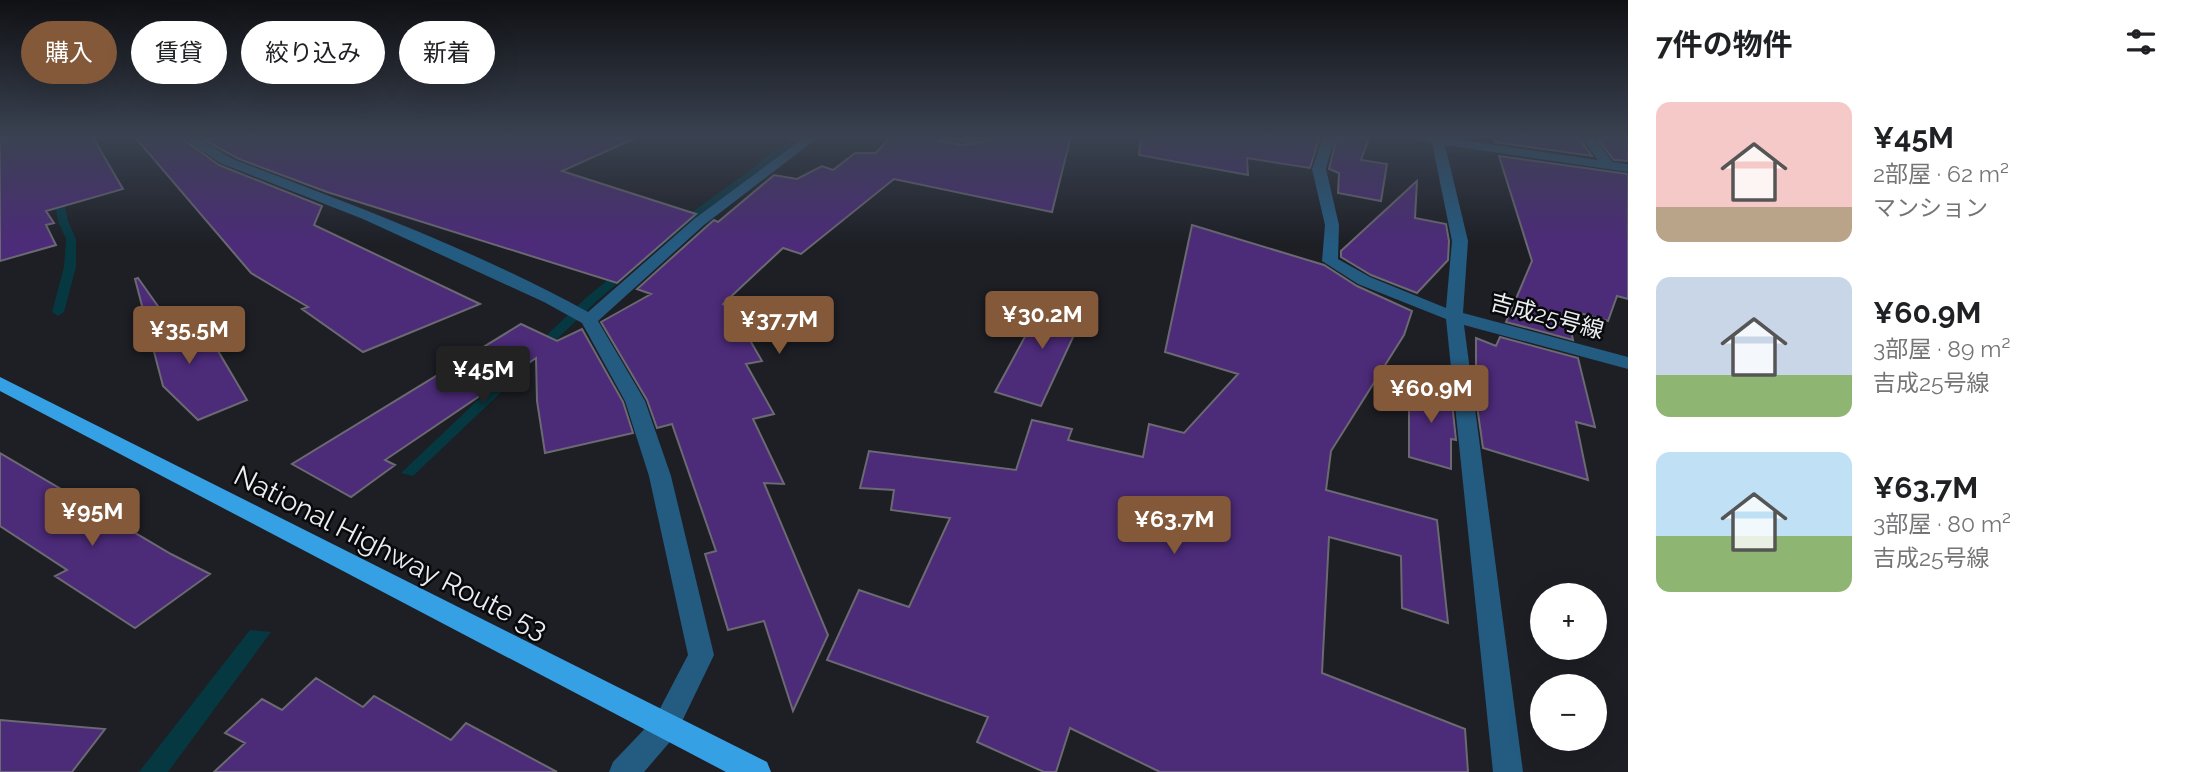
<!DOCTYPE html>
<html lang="ja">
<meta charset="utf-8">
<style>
:root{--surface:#fff;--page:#f2f2f2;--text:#202124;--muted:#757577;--accent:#83593a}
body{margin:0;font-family:Raleway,"Noto Sans JP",sans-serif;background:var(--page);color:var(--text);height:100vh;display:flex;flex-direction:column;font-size:26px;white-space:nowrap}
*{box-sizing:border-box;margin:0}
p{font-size:23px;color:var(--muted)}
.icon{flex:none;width:38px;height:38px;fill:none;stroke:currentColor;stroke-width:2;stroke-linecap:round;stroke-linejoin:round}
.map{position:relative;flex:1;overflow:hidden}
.sheet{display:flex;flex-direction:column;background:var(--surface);width:560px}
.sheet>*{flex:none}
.guide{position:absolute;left:21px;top:21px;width:665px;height:63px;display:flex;gap:14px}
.tools{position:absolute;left:1530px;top:583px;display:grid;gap:14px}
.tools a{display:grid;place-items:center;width:77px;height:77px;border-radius:50%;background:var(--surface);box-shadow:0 7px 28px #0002;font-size:35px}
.price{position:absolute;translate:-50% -60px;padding:0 16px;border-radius:7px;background:var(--accent);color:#fff;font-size:23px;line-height:46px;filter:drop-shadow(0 2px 4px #0008)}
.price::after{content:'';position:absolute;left:50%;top:42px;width:21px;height:16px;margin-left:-10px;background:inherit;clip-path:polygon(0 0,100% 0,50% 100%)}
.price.active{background:#222;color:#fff}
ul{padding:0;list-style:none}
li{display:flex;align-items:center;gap:21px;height:175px;padding:0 28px}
li span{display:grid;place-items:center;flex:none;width:196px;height:140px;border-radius:14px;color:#555}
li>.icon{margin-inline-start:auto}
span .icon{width:84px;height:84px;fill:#fffc;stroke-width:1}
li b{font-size:30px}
h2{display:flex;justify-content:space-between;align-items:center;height:84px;padding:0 28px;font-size:30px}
.pill{padding:0 24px;border-radius:32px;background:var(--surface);box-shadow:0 7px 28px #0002;font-size:24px;line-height:63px}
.pill.active{background:var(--accent);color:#fff}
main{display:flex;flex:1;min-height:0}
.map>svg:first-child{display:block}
.water{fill:#063841}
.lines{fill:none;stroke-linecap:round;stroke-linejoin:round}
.stream{fill:#063841;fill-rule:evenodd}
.building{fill:#4c2b79;stroke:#6b6971;stroke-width:2}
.minor{fill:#245b81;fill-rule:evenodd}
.trunk{fill:#36a0e5;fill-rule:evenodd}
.labels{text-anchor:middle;stroke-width:5;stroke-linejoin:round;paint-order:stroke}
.street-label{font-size:23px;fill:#ecedf1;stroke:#08090b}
.near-street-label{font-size:28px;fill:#ecedf1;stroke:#08090b}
</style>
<main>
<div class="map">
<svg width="1628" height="772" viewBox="0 0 1628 772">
<rect width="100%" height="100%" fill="#1d1f25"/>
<path class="water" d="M 774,153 L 782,154 L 688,223 L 598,300 L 413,476 L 401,473 L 587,297 L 680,221 Z
M 250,630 L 271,632 L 168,772 L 139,772 Z"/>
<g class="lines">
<path class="stream" d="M 794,136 L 803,136 L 765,166 L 759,166 L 759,162 Z
M 53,187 L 57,188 L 64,200 L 68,221 L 76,239 L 76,267 L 64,312 L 58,316 L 52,312 L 64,267 L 66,239 L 58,221 L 54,200 L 48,190 Z"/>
</g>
<path class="building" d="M 0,136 L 92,136 L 123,189 L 46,211 L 54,223 L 46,225 L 56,245 L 0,261 Z
M 134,136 L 179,136 L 219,165 L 322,206 L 314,225 L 480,304 L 363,352 L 302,309 L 308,307 L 251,273 Z
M 197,136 L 640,136 L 562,171 L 696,214 L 617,283 L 327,192 L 239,159 Z
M 891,136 L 932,136 L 939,141 L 962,145 L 986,141 L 993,136 L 1071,136 L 1052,212 L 894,179 L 801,254 L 783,248 L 723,304 L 757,324 L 744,330 L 762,361 L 746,364 L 774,414 L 753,419 L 784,484 L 764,483 L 828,635 L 793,711 L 764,621 L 728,630 L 705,554 L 716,551 L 672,424 L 657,428 L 647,400 L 601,322 L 651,294 L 637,289 L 706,227 L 714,220 L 718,222 L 774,175 L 797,179 L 822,166 L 833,170 L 855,153 L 876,153 Z
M 1141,136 L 1320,136 L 1310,168 L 1247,158 L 1248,175 L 1139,155 Z
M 1337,136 L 1370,136 L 1361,160 L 1387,164 L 1381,201 L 1338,193 L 1339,173 L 1329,169 Z
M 1493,136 L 1577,136 L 1592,156 L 1495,142 Z
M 1595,136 L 1628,136 L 1628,161 L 1614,160 Z
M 1499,156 L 1628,174 L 1628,299 L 1617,296 L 1608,321 L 1566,309 L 1573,340 L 1506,322 L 1532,261 Z
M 1417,181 L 1415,218 L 1446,224 L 1449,241 L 1448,260 L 1417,293 L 1371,275 L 1341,257 L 1341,251 Z
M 1192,225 L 1324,265 L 1357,286 L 1412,311 L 1404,335 L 1331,451 L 1326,490 L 1437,520 L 1448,623 L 1402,608 L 1401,556 L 1329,537 L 1322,673 L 1465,729 L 1468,772 L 1160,772 L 1070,728 L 1056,772 L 1044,772 L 977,742 L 988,717 L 827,660 L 859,590 L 909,607 L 950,518 L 891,510 L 894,490 L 860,488 L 869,451 L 1016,470 L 1032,420 L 1072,429 L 1068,440 L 1143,457 L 1149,424 L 1184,433 L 1238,374 L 1165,352 Z
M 138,278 L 187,347 L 211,339 L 247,400 L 198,420 L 163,386 L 135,279 Z
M 1047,296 L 1087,307 L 1041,406 L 995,392 Z
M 521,324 L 557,341 L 582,329 L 623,402 L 633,433 L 545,453 L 537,401 L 536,358 L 385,460 L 395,465 L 351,497 L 292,464 Z
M 1500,337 L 1578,358 L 1595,427 L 1576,422 L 1588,480 L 1483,448 L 1476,399 L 1476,338 L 1496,346 Z
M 1409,382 L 1451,393 L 1456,440 L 1451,439 L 1451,469 L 1409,457 Z
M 0,453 L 171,554 L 210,574 L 135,628 L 55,576 L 67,570 L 0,526 Z
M 316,678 L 363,707 L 374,696 L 451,740 L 466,723 L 557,772 L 214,772 L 245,743 L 225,733 L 262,699 L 282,710 Z
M 0,720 L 105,729 L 72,772 L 0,772 Z"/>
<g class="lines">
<path class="minor" d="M 181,136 C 203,135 218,153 238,161 C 356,206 477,251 588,312 L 694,219 L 806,136 L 820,136 L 704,225 L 598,321 L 645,401 L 671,476 L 714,655 L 675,736 L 644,772 L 609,772 L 613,762 L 655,718 L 688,655 L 649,476 L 625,401 L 582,323 L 544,302 L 363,219 L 220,163 Z
M 934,136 L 991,136 C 978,145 947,145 934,136 Z
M 1323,136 L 1335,136 L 1326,169 L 1339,225 L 1338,259 L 1370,277 L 1446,308 L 1452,241 L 1432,143 L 1403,136 L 1433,136 L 1598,160 L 1580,136 L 1592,136 L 1613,162 L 1628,164 L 1628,172 L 1445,145 L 1468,241 L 1463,313 L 1628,357 L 1628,369 L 1464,325 L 1523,772 L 1493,772 L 1446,319 L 1358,284 L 1322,261 L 1325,225 L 1312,169 Z"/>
<path class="trunk" d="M 0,377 L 767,762 L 771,772 L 726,772 L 0,391 Z"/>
</g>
<linearGradient id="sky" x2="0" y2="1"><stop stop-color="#101114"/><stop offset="0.56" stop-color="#3a4251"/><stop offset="1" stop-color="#3a4251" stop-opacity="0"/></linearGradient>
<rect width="1628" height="244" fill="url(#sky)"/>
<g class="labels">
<g class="street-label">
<text transform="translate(1547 316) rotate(15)" y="8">吉成25号線</text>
</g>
<g class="near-street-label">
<text transform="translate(391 552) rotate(27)" y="10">National Highway Route 53</text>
</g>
</g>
</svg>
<div class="tools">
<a>+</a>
<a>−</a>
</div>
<b class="price" style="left:1042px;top:351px">¥30.2M</b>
<b class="price" style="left:779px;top:356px">¥37.7M</b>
<b class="price" style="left:189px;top:366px">¥35.5M</b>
<b class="price active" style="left:483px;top:406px">¥45M</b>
<b class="price" style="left:1431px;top:425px">¥60.9M</b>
<b class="price" style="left:92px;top:548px">¥95M</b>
<b class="price" style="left:1174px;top:556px">¥63.7M</b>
<div class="guide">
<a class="pill active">購入</a>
<a class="pill">賃貸</a>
<a class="pill">絞り込み</a>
<a class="pill">新着</a>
</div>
</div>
<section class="sheet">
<h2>7件の物件<svg class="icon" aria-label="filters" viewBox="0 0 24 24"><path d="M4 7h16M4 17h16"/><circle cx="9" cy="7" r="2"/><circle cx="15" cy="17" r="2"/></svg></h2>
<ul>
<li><span style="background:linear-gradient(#f6c9c9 75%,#b9a48a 0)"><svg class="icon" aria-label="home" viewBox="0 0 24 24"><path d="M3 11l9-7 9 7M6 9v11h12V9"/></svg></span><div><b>¥45M</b><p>2部屋 · 62 m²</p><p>マンション</p></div></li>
<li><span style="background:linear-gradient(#c9d6e8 70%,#8fb573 0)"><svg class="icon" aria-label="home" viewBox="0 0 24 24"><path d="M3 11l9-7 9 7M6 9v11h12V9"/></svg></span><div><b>¥60.9M</b><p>3部屋 · 89 m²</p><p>吉成25号線</p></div></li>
<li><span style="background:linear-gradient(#bfe0f5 60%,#8fb573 0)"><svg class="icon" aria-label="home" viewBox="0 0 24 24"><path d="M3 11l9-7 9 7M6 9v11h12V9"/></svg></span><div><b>¥63.7M</b><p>3部屋 · 80 m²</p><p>吉成25号線</p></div></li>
</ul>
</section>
</main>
